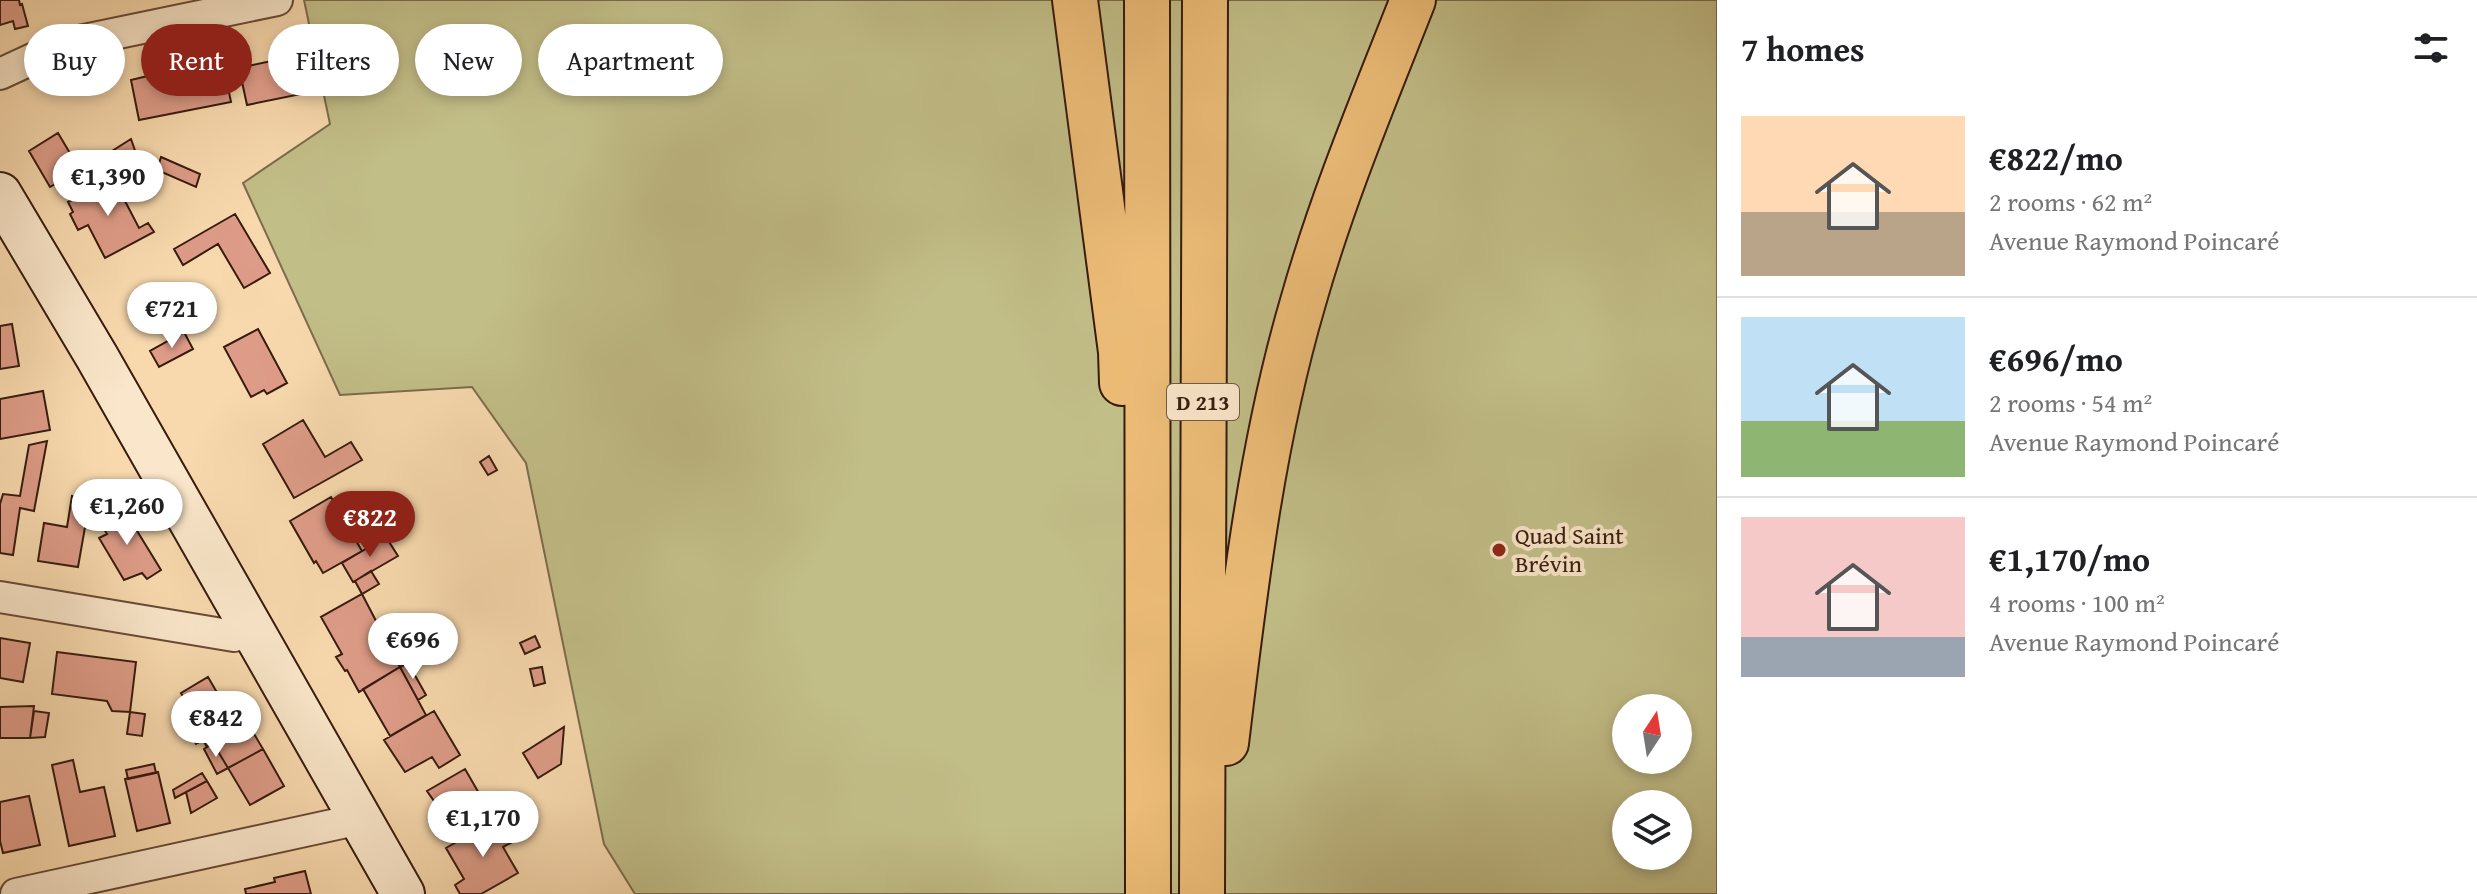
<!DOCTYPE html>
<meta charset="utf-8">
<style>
:root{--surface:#fff;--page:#f6f6f6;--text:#202124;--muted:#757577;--line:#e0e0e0;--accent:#8f2418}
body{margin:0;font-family:"Gentium Book Plus",serif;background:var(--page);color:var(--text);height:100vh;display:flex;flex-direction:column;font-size:30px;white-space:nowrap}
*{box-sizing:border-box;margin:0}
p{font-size:26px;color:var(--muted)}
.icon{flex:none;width:44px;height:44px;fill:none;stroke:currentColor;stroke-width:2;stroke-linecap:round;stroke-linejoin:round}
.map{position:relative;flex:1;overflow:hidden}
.panel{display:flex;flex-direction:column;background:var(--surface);width:760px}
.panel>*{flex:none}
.hud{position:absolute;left:24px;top:24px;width:760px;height:72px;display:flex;gap:16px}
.needle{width:52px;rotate:12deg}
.buttons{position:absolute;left:1612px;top:694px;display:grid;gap:16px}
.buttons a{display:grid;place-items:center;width:80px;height:80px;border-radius:50%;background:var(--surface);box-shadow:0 4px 12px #0003;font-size:40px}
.price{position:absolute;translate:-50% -68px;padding:0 18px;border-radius:28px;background:#fff;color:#222;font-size:26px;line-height:52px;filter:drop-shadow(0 2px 4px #0008)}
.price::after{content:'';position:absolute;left:50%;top:48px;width:24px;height:18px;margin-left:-12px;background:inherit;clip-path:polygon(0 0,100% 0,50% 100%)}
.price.selected{background:var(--accent);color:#fff}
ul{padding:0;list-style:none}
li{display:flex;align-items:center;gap:24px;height:200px;padding:0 24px}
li+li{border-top:2px solid var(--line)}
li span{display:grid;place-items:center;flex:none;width:224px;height:160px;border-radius:0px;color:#555}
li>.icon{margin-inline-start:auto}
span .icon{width:96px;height:96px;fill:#fffc;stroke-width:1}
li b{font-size:34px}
h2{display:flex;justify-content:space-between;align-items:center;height:96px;padding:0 24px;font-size:34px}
.chip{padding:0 28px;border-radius:36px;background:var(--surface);box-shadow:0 4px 12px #0003;font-size:28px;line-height:72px}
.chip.selected{background:var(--accent);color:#fff}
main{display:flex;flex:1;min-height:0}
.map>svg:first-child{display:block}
.green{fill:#c2be88;stroke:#7c6c4a;stroke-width:2;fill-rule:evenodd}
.building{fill:#de9c88;stroke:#371b0d;stroke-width:2}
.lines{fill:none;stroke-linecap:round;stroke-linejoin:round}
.street-casing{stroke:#674a35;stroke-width:34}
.secondary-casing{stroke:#371b0d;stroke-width:46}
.highway-casing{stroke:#371b0d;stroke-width:48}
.street{stroke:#fae6ca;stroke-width:30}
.secondary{stroke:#fae6ca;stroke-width:42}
.highway{stroke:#ecbc77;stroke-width:44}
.poi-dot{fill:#8f2418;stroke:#fae6ca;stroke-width:3}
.labels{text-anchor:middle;stroke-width:8;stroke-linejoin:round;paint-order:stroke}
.shield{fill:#fae6ca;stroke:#725846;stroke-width:2}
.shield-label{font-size:22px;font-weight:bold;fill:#371b0d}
.poi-label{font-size:24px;fill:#371b0d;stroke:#fae6ca;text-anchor:start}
</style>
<main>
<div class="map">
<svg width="1717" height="894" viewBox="0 0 1717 894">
<rect width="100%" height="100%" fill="#f8d9ae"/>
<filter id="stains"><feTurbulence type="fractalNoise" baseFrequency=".0025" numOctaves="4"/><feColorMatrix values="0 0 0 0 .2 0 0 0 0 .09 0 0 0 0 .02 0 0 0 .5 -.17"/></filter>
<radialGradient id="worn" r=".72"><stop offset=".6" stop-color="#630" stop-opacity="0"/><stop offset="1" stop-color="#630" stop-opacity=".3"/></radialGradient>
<path class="green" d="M 304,0 L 1717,0 L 1717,894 L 635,894 L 604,844 L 526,463 L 472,387 L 340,395 L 243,183 L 330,124 ZM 1626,708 L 1678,708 L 1678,760 L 1626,760 ZM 1626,804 L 1678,804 L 1678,856 L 1626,856 Z"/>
<path class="building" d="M 0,0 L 19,0 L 20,5 L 22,4 L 28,26 L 15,29 L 13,21 L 0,25 Z
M 299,55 L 306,93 L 247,105 L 239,68 Z
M 222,58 L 231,102 L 139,120 L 131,80 Z
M 58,133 L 80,170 L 50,187 L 29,151 Z
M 131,139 L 139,162 L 113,178 L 101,158 Z
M 161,157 L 200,174 L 196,187 L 157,170 Z
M 113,178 L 139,228 L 148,223 L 154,232 L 105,258 L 88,225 L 78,230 L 70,214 L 73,212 L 68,202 Z
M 235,214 L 270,273 L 244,288 L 218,244 L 183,265 L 174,249 Z
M 12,324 L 19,366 L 0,369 L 0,326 Z
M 258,329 L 287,383 L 267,394 L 264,390 L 251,397 L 224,347 Z
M 184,332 L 193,349 L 159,367 L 150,351 Z
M 43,391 L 50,430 L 0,439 L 0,399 Z
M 303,420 L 325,457 L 351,442 L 362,460 L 294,498 L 263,444 Z
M 47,441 L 34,511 L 20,508 L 13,555 L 0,553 L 0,504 L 3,494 L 20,496 L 29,445 Z
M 489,456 L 497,470 L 488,475 L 480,462 Z
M 72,496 L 90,499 L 78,567 L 38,561 L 44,523 L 67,527 Z
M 331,497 L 362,551 L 323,573 L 316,561 L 314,563 L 290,521 Z
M 123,508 L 161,570 L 147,579 L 142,573 L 124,580 L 99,538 L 107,534 L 100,522 Z
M 386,537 L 398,556 L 353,582 L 342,563 Z
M 371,571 L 379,584 L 362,594 L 355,581 Z
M 362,594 L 400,667 L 359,692 L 347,670 L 345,671 L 336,657 L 342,654 L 321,617 Z
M 535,636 L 540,647 L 525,654 L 520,643 Z
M 0,638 L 30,643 L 23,682 L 0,678 Z
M 57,652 L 136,662 L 130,712 L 112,711 L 107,701 L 52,694 Z
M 408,663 L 426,695 L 418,700 L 400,667 Z
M 400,667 L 426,715 L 390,736 L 363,689 Z
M 542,667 L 545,683 L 534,686 L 530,669 Z
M 208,677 L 234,722 L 196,744 L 183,721 L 194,715 L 181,693 Z
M 34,706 L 30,738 L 0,738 L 0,707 Z
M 34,711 L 49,713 L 45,737 L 30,738 Z
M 434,711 L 460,755 L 439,768 L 432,757 L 405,772 L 384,740 Z
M 130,712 L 145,714 L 142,736 L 127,734 Z
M 244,717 L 263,749 L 228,768 L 213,743 L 207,747 L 203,740 Z
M 564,727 L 561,764 L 538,778 L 523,753 Z
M 213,743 L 228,768 L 217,774 L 204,749 Z
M 263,749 L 284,786 L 250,805 L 228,768 Z
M 73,760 L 80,792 L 104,787 L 115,836 L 69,846 L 52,765 Z
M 154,764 L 156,773 L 128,779 L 126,770 Z
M 465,769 L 488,809 L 453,829 L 438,803 L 436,804 L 427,791 Z
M 158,772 L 170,823 L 137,831 L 125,779 Z
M 202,773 L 207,781 L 175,798 L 173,790 Z
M 207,781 L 217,798 L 191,813 L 186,792 Z
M 29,796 L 40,845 L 3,853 L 0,841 L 0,802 Z
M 500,817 L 514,841 L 503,847 L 518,873 L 481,894 L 460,894 L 455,885 L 464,879 L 446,848 Z
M 305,871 L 311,894 L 246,894 L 245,889 L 275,882 L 274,878 Z"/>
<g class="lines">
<g class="street-casing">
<path id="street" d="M 0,74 L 65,44 L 277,0
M 0,597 L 234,636 L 252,632
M 16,894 L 360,819"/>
</g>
<g class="secondary-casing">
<path id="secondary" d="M 0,194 L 97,357 L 403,894"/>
</g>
<g class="highway-casing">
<path id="highway" d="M 1075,0 L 1121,352 L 1122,383
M 1147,0 L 1148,894
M 1226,743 C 1244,595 1261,445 1303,302 C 1332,199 1374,99 1413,0
M 1202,894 L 1205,0"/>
</g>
<use href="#street" class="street"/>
<use href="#secondary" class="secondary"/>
<use href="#highway" class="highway"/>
</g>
<circle class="poi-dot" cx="1499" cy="550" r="8"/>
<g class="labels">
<rect class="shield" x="1167" y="384" width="72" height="36" rx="6"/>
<g class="shield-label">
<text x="1203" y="410">D 213</text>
</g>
<g class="poi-label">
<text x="1515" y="544">Quad Saint<tspan x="1515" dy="28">Brévin</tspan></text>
</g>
</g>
<rect width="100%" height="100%" filter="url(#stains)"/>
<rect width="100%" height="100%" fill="url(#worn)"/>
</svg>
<div class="buttons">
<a><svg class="needle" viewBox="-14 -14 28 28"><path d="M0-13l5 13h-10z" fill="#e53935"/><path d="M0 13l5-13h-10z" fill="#757577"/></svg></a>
<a><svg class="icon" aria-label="layers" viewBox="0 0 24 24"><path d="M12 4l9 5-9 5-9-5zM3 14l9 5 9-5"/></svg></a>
</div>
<b class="price" style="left:108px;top:218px">€1,390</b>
<b class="price" style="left:172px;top:350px">€721</b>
<b class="price" style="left:127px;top:547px">€1,260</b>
<b class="price selected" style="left:370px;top:559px">€822</b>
<b class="price" style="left:413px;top:681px">€696</b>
<b class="price" style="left:216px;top:759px">€842</b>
<b class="price" style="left:483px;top:859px">€1,170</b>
<div class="hud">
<a class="chip">Buy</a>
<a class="chip selected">Rent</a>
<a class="chip">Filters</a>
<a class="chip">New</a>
<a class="chip">Apartment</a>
</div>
</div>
<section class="panel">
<h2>7 homes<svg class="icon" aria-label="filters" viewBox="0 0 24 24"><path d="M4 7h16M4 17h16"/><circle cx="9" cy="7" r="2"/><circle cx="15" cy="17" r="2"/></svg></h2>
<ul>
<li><span style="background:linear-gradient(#ffd9b3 60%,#b9a48a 0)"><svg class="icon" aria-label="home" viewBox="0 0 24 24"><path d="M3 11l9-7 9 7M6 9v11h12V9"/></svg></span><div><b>€822/mo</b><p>2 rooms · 62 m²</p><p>Avenue Raymond Poincaré</p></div></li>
<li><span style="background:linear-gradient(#bfe0f5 65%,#8fb573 0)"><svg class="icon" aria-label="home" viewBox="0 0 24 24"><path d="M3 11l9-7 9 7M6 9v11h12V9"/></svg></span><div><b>€696/mo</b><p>2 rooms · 54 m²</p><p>Avenue Raymond Poincaré</p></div></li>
<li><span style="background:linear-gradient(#f6c9c9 75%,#9aa5b1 0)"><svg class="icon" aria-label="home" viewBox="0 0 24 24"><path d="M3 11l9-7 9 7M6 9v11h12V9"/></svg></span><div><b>€1,170/mo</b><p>4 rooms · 100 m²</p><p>Avenue Raymond Poincaré</p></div></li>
</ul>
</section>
</main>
